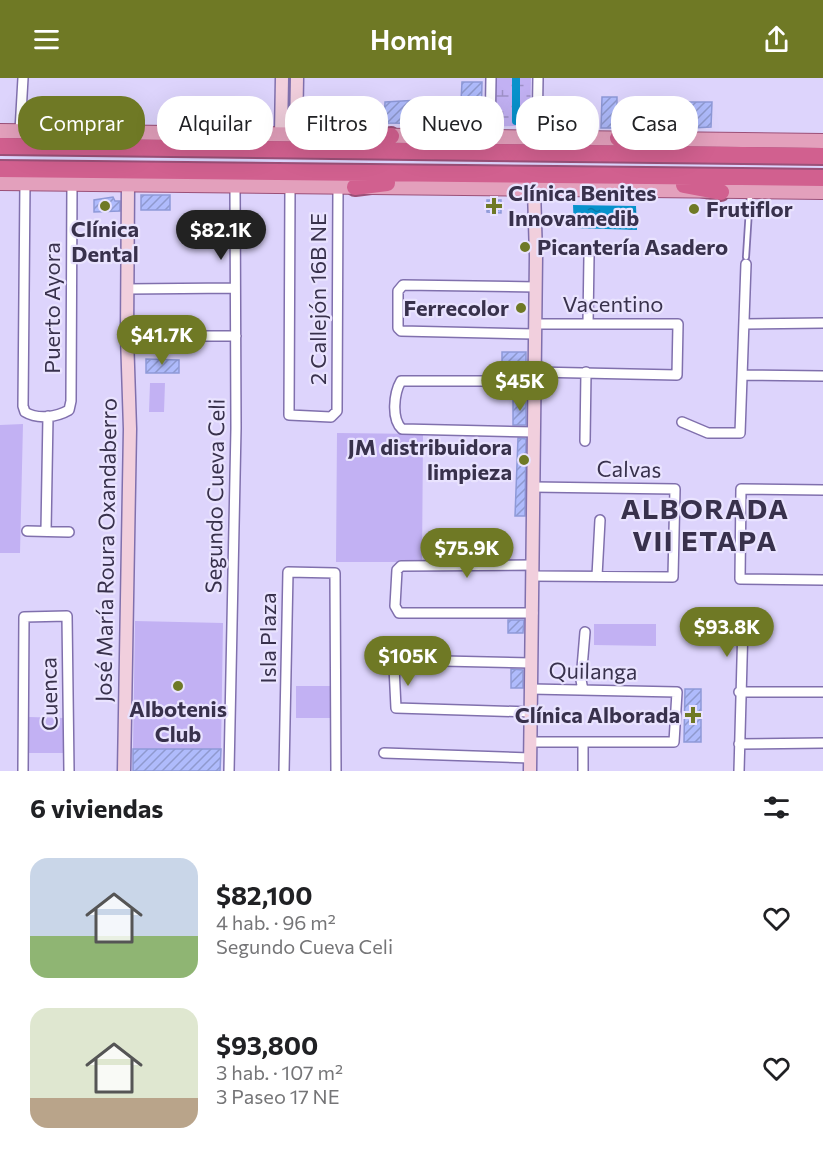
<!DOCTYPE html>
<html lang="es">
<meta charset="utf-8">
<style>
:root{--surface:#fff;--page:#f6f6f6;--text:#202124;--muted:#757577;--accent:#6f7925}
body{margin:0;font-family:Commissioner,sans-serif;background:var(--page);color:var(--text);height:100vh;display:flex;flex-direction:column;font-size:22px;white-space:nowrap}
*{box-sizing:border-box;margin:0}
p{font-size:20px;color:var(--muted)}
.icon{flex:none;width:33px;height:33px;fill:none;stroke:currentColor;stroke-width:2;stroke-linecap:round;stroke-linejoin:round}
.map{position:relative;height:693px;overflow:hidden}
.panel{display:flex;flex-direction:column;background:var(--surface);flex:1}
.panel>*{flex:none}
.banner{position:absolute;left:18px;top:18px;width:788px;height:54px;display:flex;gap:12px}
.price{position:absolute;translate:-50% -51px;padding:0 14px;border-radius:21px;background:var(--accent);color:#fff;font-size:20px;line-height:39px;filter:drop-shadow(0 2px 3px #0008)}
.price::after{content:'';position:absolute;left:50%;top:36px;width:18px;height:14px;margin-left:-9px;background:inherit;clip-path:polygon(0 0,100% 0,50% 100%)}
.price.selected{background:#222;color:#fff}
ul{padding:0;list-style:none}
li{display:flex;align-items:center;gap:18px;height:150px;padding:0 30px}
li span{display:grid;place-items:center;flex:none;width:168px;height:120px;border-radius:18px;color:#555}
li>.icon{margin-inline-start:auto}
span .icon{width:72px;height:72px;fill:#fffc;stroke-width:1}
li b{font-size:26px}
h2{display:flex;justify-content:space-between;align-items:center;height:72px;padding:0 30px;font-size:26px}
.tag{padding:0 21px;border-radius:24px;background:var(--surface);box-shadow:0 6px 24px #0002;font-size:21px;line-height:54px}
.tag.selected{background:var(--accent);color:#fff}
header{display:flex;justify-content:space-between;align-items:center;height:78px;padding:0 30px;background:var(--accent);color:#fff;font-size:27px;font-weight:600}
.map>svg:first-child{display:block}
.wetland{fill:url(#wetland-marsh)}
.park{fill:#c2b1f3}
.water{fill:url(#water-ripples)}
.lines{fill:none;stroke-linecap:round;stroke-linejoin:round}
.canal{stroke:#0792cc;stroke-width:8}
.building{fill:url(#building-hatch);stroke:#8e99d8;stroke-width:1.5}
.lane-casing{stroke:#8070ad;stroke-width:8}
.street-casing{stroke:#8070ad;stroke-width:12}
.secondary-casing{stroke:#8070ad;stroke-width:15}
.primary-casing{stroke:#9b5078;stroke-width:16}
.highway-casing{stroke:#9b5078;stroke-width:20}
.lane{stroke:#fff;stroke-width:4.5}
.street{stroke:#fff;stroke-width:9}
.secondary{stroke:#f1cfdd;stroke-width:12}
.primary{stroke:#e3a0bc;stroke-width:14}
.highway{stroke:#d1608f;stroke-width:16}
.poi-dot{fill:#6f7925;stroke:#e9e3fe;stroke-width:2}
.labels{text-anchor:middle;stroke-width:4.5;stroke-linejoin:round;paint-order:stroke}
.poi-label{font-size:22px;font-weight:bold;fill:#38314c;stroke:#e9e3fe;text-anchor:start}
.street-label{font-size:22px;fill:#38314c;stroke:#e9e3fe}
.district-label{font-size:28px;font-weight:bold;letter-spacing:1.5px;fill:#38314c;stroke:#e9e3fe}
</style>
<header><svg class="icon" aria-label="menu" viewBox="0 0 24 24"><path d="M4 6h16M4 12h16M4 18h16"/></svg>Homiq<svg class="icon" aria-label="share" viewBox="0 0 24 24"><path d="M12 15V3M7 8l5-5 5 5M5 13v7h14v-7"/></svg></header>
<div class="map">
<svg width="823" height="693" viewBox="0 0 823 693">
<defs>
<pattern id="wetland-marsh" width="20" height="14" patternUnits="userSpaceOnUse" patternTransform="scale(1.5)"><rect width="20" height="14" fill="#c2b1f3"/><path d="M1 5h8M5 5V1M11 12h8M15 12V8" fill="none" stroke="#9f91c7"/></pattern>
<pattern id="water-ripples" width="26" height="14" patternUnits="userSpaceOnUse" patternTransform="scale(1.5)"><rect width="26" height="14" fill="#0792cc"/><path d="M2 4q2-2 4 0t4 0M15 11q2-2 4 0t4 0" fill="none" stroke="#0978a8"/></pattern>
<pattern id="building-hatch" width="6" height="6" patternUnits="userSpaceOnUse" patternTransform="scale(1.5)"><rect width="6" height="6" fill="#afbbfc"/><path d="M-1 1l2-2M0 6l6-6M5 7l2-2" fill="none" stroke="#8f99ce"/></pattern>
</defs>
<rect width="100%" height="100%" fill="#ddd4fc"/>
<path class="wetland" d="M 494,0 L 531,0 L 530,47 L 492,49 Z"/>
<path class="park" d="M 150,305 L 165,305 L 164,334 L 149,334 Z
M 23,346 L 20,475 L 0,475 L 0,347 Z
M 337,355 L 423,356 L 422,484 L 336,484 Z
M 135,543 L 223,545 L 221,671 L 133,671 Z
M 594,546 L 656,546 L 656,568 L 594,567 Z
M 296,608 L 334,608 L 333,640 L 296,640 Z
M 29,639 L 64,640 L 64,675 L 28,675 Z"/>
<path class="water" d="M 573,127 L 636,128 L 637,152 L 574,150 Z"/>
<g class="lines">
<path class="canal" d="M 516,43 L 516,0"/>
</g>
<path class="building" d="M 462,4 L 482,4 L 481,46 L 384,45 L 385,24 L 437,21 L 461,23 Z
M 602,19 L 617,19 L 617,50 L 601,50 Z
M 689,24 L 712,24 L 711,49 L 673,51 L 674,26 Z
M 141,117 L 170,117 L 170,132 L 141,132 Z
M 113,119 L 115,123 L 120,123 L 120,133 L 94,134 L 94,122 Z
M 487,122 L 501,122 L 501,135 L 487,134 Z
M 502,274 L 526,274 L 526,296 L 502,296 Z
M 146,281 L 179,282 L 179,295 L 146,295 Z
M 513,322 L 526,322 L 526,347 L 513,347 Z
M 518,360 L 526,361 L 525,438 L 515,438 Z
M 508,542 L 524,542 L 523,555 L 508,555 Z
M 511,591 L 523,592 L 523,610 L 511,610 Z
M 685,611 L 701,611 L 701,664 L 684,664 Z
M 133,671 L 221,671 L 220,693 L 133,693 Z"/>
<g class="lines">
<g class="lane-casing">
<path id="lane" d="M 746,179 L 750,116"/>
</g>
<g class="street-casing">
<path id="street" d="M 20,53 L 23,0
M 490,59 L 491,0
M 537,60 L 538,0
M 25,105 L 23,328 L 25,334 C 38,342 57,339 69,332 L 71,323 L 72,106
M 290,109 L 289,337 L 331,339 L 337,333 L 338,110
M 127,211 L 235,210
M 588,245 L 589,178
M 745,246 L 823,245
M 535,256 L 401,253 L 398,250 L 398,213 L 403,207 L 536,209
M 127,258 L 236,258
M 535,294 L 677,297 L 678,246 L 536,246
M 743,297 L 823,298
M 682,344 L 708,355 L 740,355 L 746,186
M 534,354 L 402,351 C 391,341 394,315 401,303 L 535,303
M 585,363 L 586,294
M 533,409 L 675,411 L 673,499 L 533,498
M 823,412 L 741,411 L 740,501 L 823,502
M 27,453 L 69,454
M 46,453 L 48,338
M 533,487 L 401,488 L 397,492 L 395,528 L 399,535 L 533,535
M 597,498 L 600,442
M 583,612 L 581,602 L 585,554
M 739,614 L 823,614
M 531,634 L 396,630 L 394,589 L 398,582 L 531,585
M 530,664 L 674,664 L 677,614 L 531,611
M 739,666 L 823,665
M 384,675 L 530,680
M 23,693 L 24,539 L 67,538 L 69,693
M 229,693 L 236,350 L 235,108
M 284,693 L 288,494 L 335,495 L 336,693
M 583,693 L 583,664
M 739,693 L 743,546"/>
</g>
<g class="secondary-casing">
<path id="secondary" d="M 281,57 L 282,0
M 296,57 L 297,0
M 124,693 L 130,351 L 127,258 L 128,107
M 530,693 L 536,178 L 534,112"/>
</g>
<g class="primary-casing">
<path id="primary" d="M 0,53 L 823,63
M 0,105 L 823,114"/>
</g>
<g class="highway-casing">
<path id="highway" d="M 618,60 L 658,69
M 354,67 L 391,58
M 0,68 L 823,78
M 0,91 L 823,100
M 684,107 L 721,114
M 355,109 L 387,105"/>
</g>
<use href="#lane" class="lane"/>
<use href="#street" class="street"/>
<use href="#secondary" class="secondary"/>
<use href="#primary" class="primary"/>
<use href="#highway" class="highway"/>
</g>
<g class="poi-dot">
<circle cx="105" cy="128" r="6"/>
<path d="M491 119h6v6h6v6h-6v6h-6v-6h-6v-6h6z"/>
<circle cx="694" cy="131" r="6"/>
<circle cx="525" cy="169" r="6"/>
<circle cx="521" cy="230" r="6"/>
<circle cx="524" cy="382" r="6"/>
<circle cx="178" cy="608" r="6"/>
<path d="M690 628h6v6h6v6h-6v6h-6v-6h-6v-6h6z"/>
</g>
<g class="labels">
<g class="poi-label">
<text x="508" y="123">Clínica Benites<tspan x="508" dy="25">Innovamedib</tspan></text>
<text x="706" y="139">Frutiflor</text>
<text x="105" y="159" text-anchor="middle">Clínica<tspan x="105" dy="25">Dental</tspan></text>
<text x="537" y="177">Picantería Asadero</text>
<text x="509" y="238" text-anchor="end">Ferrecolor</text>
<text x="512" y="377" text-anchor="end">JM distribuidora<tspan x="512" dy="25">limpieza</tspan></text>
<text x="178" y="639" text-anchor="middle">Albotenis<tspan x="178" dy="25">Club</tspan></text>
<text x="680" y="645" text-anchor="end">Clínica Alborada</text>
</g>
<g class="street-label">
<text transform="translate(318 221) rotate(-90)" y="8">2 Callejón 16B NE</text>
<text x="613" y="234">Vacentino</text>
<text transform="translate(52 230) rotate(-90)" y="8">Puerto Ayora</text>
<text transform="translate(629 391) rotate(1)" y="8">Calvas</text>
<text transform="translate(215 418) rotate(-89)" y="8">Segundo Cueva Celi</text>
<text transform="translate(106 472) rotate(-89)" y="8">José María Roura Oxandaberro</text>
<text transform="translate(268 560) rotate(-90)" y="8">Isla Plaza</text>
<text transform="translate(593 593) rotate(1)" y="8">Quilanga</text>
<text transform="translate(49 616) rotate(-91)" y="8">Cuenca</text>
</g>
<g class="district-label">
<text x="705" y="441">ALBORADA<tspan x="705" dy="32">VII ETAPA</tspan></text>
</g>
</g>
</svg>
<b class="price selected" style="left:221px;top:183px">$82.1K</b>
<b class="price" style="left:162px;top:288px">$41.7K</b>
<b class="price" style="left:520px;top:334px">$45K</b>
<b class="price" style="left:467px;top:501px">$75.9K</b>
<b class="price" style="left:727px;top:580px">$93.8K</b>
<b class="price" style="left:408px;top:609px">$105K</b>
<div class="banner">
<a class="tag selected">Comprar</a>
<a class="tag">Alquilar</a>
<a class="tag">Filtros</a>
<a class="tag">Nuevo</a>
<a class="tag">Piso</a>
<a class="tag">Casa</a>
</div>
</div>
<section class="panel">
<h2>6 viviendas<svg class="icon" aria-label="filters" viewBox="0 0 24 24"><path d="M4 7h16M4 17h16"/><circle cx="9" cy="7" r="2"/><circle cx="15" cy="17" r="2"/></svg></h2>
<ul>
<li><span style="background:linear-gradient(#c9d6e8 65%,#8fb573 0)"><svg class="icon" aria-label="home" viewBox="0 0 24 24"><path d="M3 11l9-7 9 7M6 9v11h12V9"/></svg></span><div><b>$82,100</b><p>4 hab. · 96 m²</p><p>Segundo Cueva Celi</p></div><svg class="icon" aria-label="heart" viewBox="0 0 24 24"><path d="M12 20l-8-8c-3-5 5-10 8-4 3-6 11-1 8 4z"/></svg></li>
<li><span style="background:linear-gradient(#dfe7d0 75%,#b9a48a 0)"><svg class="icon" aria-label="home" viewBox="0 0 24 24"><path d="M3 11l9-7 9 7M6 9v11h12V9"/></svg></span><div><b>$93,800</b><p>3 hab. · 107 m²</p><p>3 Paseo 17 NE</p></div><svg class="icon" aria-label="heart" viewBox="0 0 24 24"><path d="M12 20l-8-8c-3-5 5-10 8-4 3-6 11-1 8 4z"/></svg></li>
</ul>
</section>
